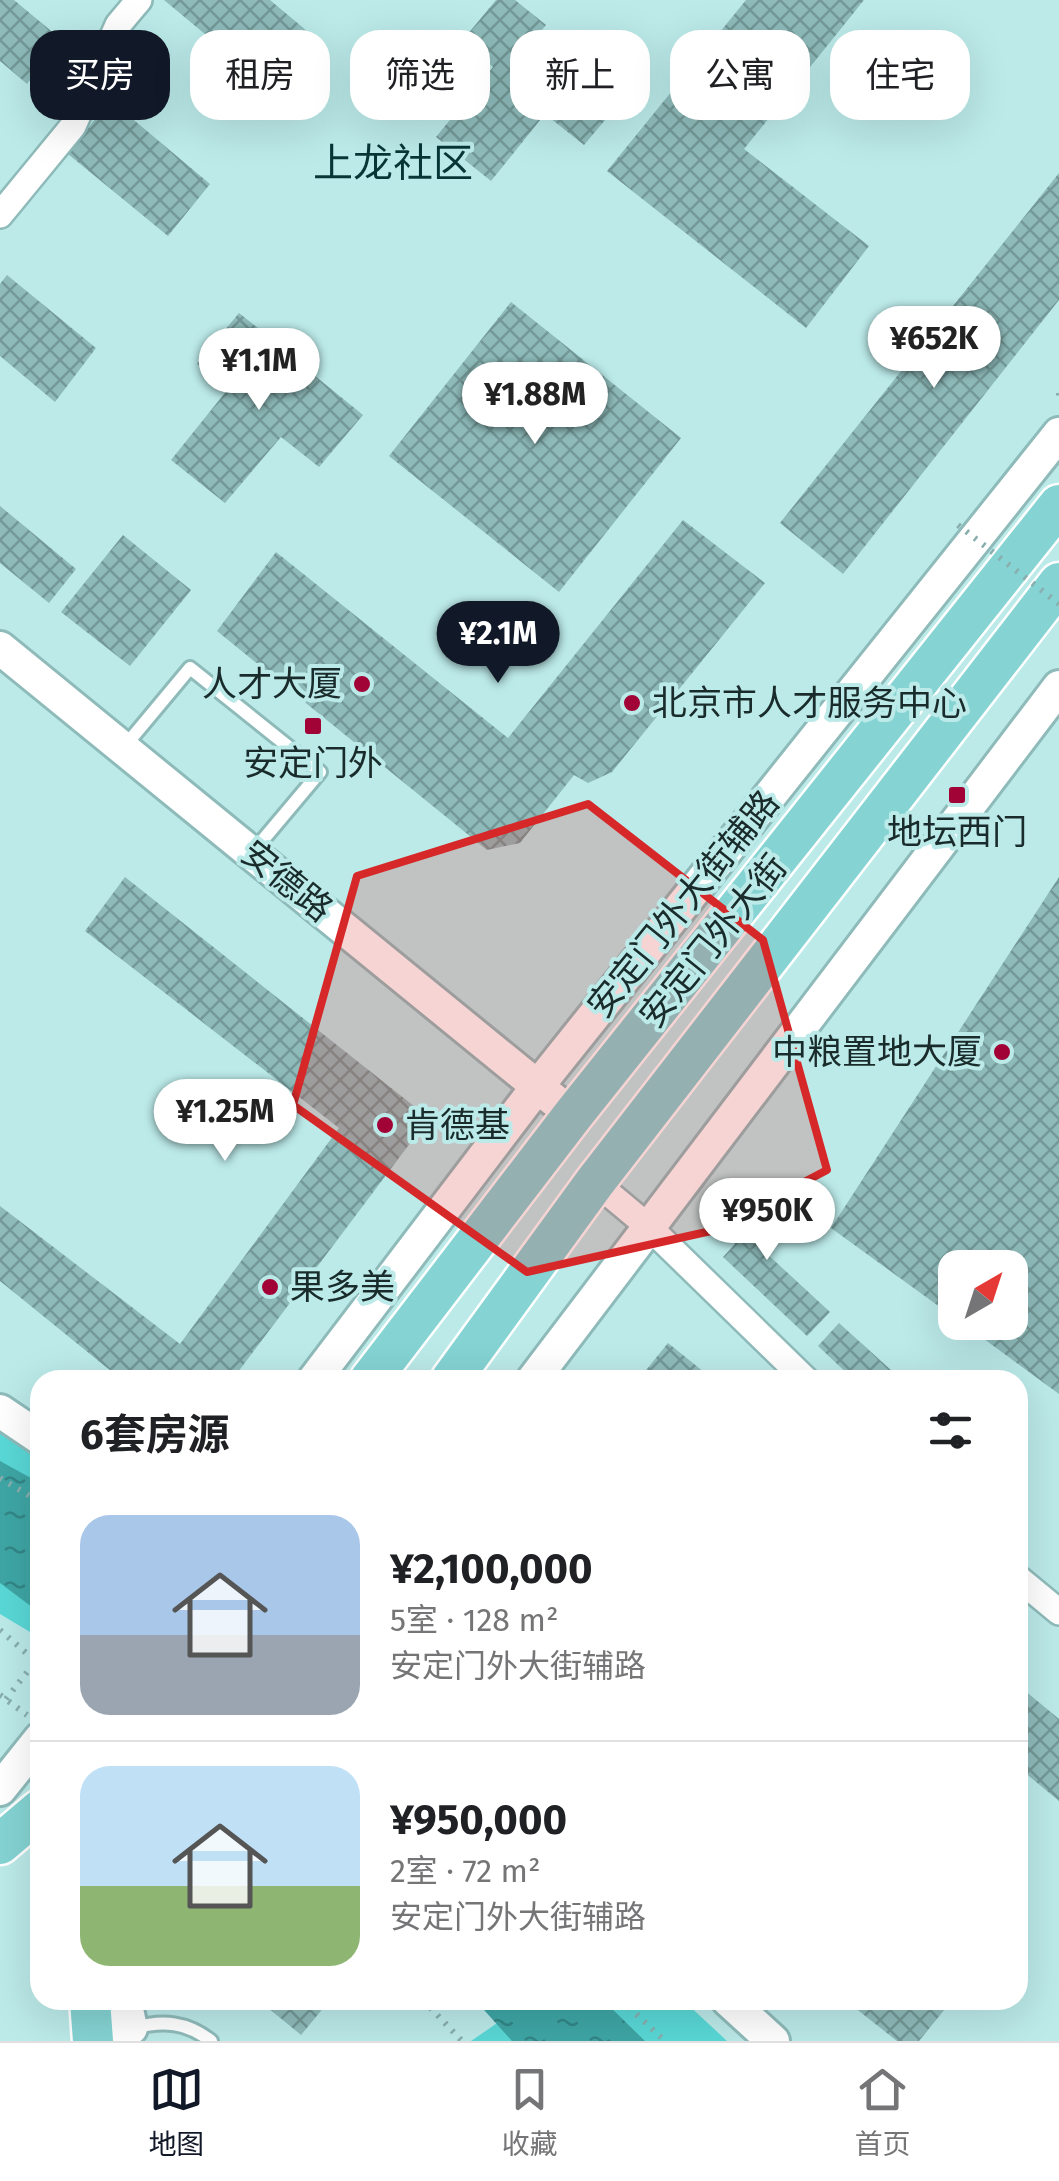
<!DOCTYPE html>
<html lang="zh">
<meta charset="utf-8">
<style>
:root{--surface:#fff;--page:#f2f2f2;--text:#202124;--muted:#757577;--line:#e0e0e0;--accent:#111827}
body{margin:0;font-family:"Fira Sans","Noto Sans SC",sans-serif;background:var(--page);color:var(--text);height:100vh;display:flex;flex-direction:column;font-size:38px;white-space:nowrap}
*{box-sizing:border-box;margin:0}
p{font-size:32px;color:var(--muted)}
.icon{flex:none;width:55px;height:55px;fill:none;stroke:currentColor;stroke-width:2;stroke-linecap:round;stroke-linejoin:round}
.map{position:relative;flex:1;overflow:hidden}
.drawer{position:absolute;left:30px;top:1370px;width:998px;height:640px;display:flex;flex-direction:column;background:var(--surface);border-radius:30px;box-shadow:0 10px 40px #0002}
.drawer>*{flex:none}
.guide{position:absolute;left:30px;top:30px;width:1000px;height:90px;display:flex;gap:20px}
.needle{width:65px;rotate:39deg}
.tools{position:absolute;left:938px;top:1250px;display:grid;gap:20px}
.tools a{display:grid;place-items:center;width:90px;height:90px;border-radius:20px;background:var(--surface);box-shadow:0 10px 40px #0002;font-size:50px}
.price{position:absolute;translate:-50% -85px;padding:0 22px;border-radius:35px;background:#fff;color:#222;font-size:32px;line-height:65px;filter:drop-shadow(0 2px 5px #0008)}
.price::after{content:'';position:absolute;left:50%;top:60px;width:30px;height:22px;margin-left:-15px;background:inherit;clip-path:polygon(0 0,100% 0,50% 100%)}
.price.on{background:var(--accent);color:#fff}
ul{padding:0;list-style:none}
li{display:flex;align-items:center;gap:30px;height:250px;padding:0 50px}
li+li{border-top:2px solid var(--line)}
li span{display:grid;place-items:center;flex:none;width:280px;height:200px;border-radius:30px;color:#555}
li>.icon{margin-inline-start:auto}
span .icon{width:120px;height:120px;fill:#fffc;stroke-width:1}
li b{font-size:42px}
h2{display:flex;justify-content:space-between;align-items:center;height:120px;padding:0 50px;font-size:42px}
.tag{padding:0 35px;border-radius:30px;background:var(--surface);box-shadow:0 10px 40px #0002;font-size:35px;line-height:90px}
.tag.on{background:var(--accent);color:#fff}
.menu{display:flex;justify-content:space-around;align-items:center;height:140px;border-top:2px solid var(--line);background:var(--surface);font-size:28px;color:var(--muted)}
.menu a{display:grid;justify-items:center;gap:5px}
.menu .on{color:var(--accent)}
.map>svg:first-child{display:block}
.green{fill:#59d8d7}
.water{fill:url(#water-ripples)}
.building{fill:url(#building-cross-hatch)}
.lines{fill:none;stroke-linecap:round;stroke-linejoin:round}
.service-casing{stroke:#8ebbba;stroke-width:18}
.minor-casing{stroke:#8ebbba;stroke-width:30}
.tertiary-casing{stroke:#8ebbba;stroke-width:38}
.primary-casing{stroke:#fff;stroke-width:45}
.path{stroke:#88aeae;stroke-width:6;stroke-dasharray:2.5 8;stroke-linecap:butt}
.service{stroke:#fff;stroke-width:12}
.minor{stroke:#fff;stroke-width:25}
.tertiary{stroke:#fff;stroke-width:32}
.primary{stroke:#85d3d3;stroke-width:40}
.path-bridge{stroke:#88aeae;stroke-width:6;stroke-dasharray:2.5 8;stroke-linecap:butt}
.marked{fill:#d62828;fill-opacity:0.2;stroke:#d62828;stroke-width:8;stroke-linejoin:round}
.poi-dot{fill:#a20336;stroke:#bbeae9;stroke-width:4}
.labels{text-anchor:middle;stroke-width:8;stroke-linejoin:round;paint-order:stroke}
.poi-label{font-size:35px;fill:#192b2b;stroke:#bbeae9;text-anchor:start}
.street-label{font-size:35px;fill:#192b2b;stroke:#bbeae9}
.quarter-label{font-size:40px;fill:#073636;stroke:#bbeae9}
</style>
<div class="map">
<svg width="1059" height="2041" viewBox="0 0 1059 2041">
<defs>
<pattern id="water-ripples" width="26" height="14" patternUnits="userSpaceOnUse" patternTransform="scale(2.5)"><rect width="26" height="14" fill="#3ea6a5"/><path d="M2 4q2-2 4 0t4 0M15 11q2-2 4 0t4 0" fill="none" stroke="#338787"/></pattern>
<pattern id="building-cross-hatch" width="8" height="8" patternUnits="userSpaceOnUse" patternTransform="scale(2.5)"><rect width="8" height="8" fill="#8ebbba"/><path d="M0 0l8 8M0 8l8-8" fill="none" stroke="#739897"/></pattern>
</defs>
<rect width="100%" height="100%" fill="#bbeae9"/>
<path class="green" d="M 0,1432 L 40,1461 L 40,1638 L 0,1614 Z
M 531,2000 L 683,2000 L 727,2041 L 471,2041 Z"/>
<path class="water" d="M 0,1461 L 40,1483 L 40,1613 L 0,1583 Z
M 475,2000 L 603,2000 L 645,2041 L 512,2041 Z"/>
<path class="building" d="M 0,0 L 14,0 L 62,40 L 27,84 L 0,61 Z
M 164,0 L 270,0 L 307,31 L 265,84 Z
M 496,0 L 515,0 L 546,25 L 532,42 L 560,65 L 573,49 L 628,93 L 584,145 L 545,114 L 491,181 L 436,137 L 493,67 L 462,41 Z
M 746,0 L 864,0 L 744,149 L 869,246 L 806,328 L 607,171 Z
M 110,100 L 210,184 L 168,236 L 68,154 Z
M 1059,173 L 1059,300 L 843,574 L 780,523 Z
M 7,275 L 96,348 L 55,402 L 0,356 L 0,284 Z
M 511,302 L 681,438 L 559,592 L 389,456 Z
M 239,313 L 282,347 L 268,365 L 295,388 L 309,371 L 363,415 L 319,467 L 281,437 L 225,503 L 171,460 L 228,389 L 197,364 Z
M 0,506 L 76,569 L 49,603 L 0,563 Z
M 683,520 L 765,583 L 612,772 L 588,783 L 574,775 L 520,843 L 487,850 L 217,631 L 276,552 L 508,738 Z
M 123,535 L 191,590 L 130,666 L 61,612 Z
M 125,877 L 429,1118 L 232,1380 L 122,1380 L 0,1281 L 0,1206 L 180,1344 L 339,1128 L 85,931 Z
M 1059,877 L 1059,1394 L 961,1322 L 1010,1322 L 1010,1268 L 955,1268 L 955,1318 L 831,1228 Z
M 753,1185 L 778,1208 L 751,1239 L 830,1312 L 807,1336 L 723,1257 L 735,1244 L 716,1226 Z
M 839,1323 L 902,1380 L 854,1380 L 818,1346 Z
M 668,1343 L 714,1380 L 638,1380 Z
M 1018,1685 L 1059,1719 L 1059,1801 L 1018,1767 Z
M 272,2000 L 330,2000 L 301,2035 L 267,2007 Z
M 845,2000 L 933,2000 L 945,2009 L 919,2041 L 897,2041 Z"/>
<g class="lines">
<g class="service-casing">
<path id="service" d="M 125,746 L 190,668 L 320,772 L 252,853
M 134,2028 C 163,2020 187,2022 211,2041"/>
</g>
<g class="minor-casing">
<path id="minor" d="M 0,215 L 73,126 L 118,25 L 139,0
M 595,1182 L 650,1228 L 806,1380
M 1018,1578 L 1059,1612"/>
</g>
<g class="tertiary-casing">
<path id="tertiary" d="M 0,648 L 554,1100
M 314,1380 L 537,1087 L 1059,434
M 533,1380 L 1059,687
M 0,1411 L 40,1438
M 0,1789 L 40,1739
M 728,2000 L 773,2041
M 101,2041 L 108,2034 L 131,2028 L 125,2000"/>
</g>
<g class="primary-casing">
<path id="primary" d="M 370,1380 L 573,1115 L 1059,505
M 451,1380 L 595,1182 L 1059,583
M 0,1844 L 40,1810
M 90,2000 L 93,2041"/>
</g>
<path class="path" d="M 1059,393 L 1059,397
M 0,1478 L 40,1502
M 0,1630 L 40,1665
M 0,1695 L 27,1715
M 6,1699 L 35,1662
M 423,2000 L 462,2041
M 621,2000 L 665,2041
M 306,2003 L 309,2000"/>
<use href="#service" class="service"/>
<use href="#minor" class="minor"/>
<use href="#tertiary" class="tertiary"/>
<use href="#primary" class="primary"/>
<path class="path-bridge" d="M 958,525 L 1059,604"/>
</g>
<path class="marked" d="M 588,804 L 763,940 L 827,1170 L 711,1231 L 527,1272 L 293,1105 L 357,876 Z"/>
<g class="poi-dot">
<circle cx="362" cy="684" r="10"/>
<circle cx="632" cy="703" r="10"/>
<rect x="303" y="716" width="20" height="20" rx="5"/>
<rect x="947" y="785" width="20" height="20" rx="5"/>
<circle cx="1002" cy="1052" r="10"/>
<circle cx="385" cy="1125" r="10"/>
<circle cx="270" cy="1287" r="10"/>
</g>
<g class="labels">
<g class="poi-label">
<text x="342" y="696" text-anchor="end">人才大厦</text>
<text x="652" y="715">北京市人才服务中心</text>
<text x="313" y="775" text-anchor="middle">安定门外</text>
<text x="957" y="844" text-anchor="middle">地坛西门</text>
<text x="982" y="1064" text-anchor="end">中粮置地大厦</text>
<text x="405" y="1137">肯德基</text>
<text x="290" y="1299">果多美</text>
</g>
<g class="street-label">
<text transform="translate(287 881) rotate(39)" y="12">安德路</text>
<text transform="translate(683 904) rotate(-51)" y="12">安定门外大街辅路</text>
<text transform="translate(713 941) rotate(-51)" y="12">安定门外大街</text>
</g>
<g class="quarter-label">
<text x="393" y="177">上龙社区</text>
</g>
</g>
</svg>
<div class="tools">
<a><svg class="needle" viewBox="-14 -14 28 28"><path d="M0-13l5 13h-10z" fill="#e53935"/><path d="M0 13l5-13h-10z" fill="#757577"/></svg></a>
</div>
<b class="price" style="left:934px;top:391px">¥652K</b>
<b class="price" style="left:259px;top:413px">¥1.1M</b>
<b class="price" style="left:535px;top:447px">¥1.88M</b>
<b class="price on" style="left:498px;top:686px">¥2.1M</b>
<b class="price" style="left:225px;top:1164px">¥1.25M</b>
<b class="price" style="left:767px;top:1263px">¥950K</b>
<div class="guide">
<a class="tag on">买房</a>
<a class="tag">租房</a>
<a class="tag">筛选</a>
<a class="tag">新上</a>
<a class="tag">公寓</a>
<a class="tag">住宅</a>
</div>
<section class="drawer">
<h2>6套房源<svg class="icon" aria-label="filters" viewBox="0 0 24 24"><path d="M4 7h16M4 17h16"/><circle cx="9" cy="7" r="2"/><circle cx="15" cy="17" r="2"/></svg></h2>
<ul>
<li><span style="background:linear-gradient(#a9c7e8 60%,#9aa5b1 0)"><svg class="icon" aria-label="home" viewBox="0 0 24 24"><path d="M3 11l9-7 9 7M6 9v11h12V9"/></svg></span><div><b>¥2,100,000</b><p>5室 · 128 m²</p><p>安定门外大街辅路</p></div></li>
<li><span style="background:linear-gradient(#bfe0f5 60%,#8fb573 0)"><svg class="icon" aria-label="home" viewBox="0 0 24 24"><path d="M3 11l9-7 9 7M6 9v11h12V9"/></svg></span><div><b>¥950,000</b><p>2室 · 72 m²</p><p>安定门外大街辅路</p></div></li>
</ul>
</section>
</div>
<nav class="menu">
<a class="on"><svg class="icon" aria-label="map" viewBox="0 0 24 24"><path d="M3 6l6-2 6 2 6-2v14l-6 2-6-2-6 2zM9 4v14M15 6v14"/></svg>地图</a>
<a><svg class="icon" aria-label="saved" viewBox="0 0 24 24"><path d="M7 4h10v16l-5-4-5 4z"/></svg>收藏</a>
<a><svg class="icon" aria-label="home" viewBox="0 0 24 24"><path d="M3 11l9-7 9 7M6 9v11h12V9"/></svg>首页</a>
</nav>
